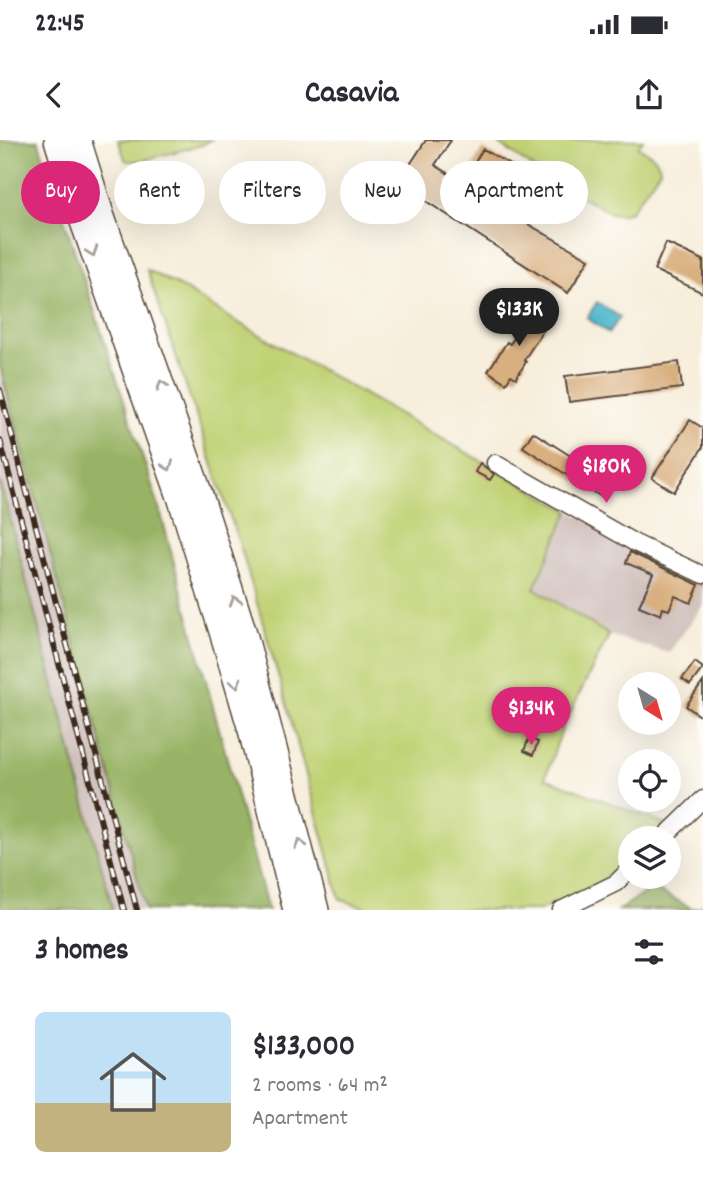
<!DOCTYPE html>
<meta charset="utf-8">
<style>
:root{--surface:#fff;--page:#f2f2f3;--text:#2b2b33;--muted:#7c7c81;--line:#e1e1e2;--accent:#db2777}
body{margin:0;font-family:Dekko,sans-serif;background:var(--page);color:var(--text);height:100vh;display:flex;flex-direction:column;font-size:26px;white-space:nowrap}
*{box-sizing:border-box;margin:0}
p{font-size:23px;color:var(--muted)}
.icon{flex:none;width:38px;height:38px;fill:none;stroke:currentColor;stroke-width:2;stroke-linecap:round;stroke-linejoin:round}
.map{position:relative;height:770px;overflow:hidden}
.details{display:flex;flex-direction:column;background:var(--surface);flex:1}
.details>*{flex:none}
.guide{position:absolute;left:21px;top:21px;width:662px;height:63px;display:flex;gap:14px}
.needle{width:46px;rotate:143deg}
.buttons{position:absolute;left:618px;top:532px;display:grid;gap:14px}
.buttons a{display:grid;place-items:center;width:63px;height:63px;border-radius:50%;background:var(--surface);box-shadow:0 7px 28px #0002;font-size:35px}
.price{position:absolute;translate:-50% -60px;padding:0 16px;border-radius:24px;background:var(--accent);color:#fff;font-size:23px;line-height:46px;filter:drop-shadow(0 2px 4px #0008)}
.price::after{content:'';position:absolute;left:50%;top:42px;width:21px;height:16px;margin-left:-10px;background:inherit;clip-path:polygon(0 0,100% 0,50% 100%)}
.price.active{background:#222;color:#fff}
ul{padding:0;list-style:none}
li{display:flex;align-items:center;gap:21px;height:175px;padding:0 35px}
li+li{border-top:2px solid var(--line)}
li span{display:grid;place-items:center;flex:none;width:196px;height:140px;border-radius:10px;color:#555}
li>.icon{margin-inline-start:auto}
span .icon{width:84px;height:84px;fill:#fffc;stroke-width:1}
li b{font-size:30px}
h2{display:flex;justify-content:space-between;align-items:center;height:84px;padding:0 35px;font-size:30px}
.chip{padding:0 24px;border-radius:32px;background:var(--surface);box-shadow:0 7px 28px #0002;font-size:24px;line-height:63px}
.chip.active{background:var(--accent);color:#fff}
.status{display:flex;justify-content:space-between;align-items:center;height:49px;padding:0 35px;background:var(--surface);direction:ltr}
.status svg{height:19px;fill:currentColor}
header{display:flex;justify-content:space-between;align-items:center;height:91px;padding:0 35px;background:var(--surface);font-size:32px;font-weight:700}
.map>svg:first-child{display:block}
.industrial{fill:#d0c0bc}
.green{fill:#c0d173;stroke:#7e7e48;stroke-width:2}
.forest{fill:#98b365;stroke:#6a6e42;stroke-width:2}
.water{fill:#4cb5ca;stroke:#447074;stroke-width:2}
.building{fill:#d9af7f}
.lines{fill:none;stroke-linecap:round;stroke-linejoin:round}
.minor-casing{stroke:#57473a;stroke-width:19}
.highway-casing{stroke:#57473a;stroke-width:26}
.minor{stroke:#fff;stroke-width:16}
.highway{stroke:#fff;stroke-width:23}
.rail-casing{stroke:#3b2a1e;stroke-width:6}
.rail{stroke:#fdfcf7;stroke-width:3.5;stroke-dasharray:10;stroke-linecap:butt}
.oneway{stroke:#a79f9a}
</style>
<div class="status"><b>22:45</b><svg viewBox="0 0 49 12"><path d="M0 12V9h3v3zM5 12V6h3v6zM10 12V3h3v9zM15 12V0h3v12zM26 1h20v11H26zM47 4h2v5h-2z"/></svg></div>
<header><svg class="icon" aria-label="back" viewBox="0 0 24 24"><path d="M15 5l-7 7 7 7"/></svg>Casavia<svg class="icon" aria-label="share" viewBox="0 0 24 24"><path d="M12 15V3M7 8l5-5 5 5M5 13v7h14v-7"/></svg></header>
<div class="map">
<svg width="703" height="770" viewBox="0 0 703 770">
<rect width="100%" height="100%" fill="#fdfcf7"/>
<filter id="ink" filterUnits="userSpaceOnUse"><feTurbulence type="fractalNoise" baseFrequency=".0143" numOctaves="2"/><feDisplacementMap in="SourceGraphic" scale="14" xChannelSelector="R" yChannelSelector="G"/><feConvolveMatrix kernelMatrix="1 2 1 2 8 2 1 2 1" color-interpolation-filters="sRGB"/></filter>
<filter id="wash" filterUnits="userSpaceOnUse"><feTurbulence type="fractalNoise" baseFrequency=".00686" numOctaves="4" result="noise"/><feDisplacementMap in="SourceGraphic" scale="28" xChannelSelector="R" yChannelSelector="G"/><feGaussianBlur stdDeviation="1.57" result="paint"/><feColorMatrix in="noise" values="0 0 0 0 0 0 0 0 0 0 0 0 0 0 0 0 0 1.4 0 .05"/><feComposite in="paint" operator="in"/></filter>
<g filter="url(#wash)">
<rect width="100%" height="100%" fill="#f7eedc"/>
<path class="industrial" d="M 0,226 L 64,470 L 146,770 L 113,770 L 0,341 Z
M 569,371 L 703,439 L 703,465 L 669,513 L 609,495 L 534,448 Z"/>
<path class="green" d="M 118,0 L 211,0 L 202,5 L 140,21 L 126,21 Z
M 494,0 L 643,0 L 638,7 C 648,13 659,17 660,30 L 631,71 L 622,74 L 611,73 L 546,37 Z
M 147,130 L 181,147 L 232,179 L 569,371 L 534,448 L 609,495 L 563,587 L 545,638 L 665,684 L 650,698 L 630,698 L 630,718 L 599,743 L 540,770 L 371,770 L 340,759 L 286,562 L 242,412 Z"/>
<path class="forest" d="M 0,0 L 38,0 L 159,367 L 268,770 L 146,770 L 0,226 Z
M 0,341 L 113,770 L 0,770 Z
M 652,748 L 694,769 L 703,766 L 703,770 L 619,770 Z"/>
<path class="water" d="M 597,162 L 620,177 L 609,193 L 587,178 Z"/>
<g id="blocks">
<path class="building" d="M 426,0 L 451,0 L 435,25 L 452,36 L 446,43 L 498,80 L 506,83 L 512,75 L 589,119 L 568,153 L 398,43 Z
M 483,9 L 542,43 L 531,62 L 472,27 Z
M 666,103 L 703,120 L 703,153 L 654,130 Z
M 532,170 L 549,181 L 524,220 L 526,222 L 516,238 L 511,235 L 506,243 L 488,231 L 507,202 L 510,204 Z
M 679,222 L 682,248 L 569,262 L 565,236 Z
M 690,280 L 703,288 L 703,307 L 674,352 L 652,338 Z
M 533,292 L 610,341 L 600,356 L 523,307 Z
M 480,323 L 494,334 L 490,340 L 475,332 Z
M 630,412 L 699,445 L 691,463 L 675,456 L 669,470 L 663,468 L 661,475 L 639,466 L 653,434 L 626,423 Z
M 695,522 L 703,528 L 690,545 L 682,539 Z
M 703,542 L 703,578 L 686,566 Z
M 529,598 L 538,602 L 533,615 L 524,611 Z"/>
</g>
</g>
<g filter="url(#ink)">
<use href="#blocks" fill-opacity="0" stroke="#57473a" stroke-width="2"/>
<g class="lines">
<g class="minor-casing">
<path id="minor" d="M 495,323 L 635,403 L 703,435
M 663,698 L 703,659
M 561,770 L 616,743 L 630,729"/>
</g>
<g class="highway-casing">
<path id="highway" d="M 56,0 L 82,82 L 180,360 L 223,498 L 250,590 L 295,770
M 79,0 L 102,74 L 200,352 L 245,493 L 317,770"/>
</g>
<use href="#minor" class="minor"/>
<use href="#highway" class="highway"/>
<g class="rail-casing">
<path id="rail" d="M 0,250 L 137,770
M 0,300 L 124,770"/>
</g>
<use href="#rail" class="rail"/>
</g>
<defs><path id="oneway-chevron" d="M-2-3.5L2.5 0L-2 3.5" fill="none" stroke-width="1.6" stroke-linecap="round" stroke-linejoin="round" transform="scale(1.75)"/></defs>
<g class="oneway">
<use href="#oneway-chevron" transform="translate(92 112) rotate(71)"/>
<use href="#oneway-chevron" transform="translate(162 245) rotate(-110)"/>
<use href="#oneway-chevron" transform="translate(168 326) rotate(70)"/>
<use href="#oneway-chevron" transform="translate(235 461) rotate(-108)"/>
<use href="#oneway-chevron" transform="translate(236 543) rotate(74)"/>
<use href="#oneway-chevron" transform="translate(300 704) rotate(-104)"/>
</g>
</g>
</svg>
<div class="buttons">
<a><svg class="needle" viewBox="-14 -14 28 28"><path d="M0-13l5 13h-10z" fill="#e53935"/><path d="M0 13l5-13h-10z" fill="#7c7c81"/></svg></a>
<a><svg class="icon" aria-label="locate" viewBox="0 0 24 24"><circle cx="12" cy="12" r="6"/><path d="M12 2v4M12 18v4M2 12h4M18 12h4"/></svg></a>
<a><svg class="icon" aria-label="layers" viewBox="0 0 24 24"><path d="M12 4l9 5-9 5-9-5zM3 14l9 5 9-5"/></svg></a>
</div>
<b class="price active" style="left:519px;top:208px">$133K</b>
<b class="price" style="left:606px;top:365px">$180K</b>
<b class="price" style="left:531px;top:607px">$134K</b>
<div class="guide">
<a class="chip active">Buy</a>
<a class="chip">Rent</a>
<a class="chip">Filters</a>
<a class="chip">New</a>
<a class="chip">Apartment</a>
</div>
</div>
<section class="details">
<h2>3 homes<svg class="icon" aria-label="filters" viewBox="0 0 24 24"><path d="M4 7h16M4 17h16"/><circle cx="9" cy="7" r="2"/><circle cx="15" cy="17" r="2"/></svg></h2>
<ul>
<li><span style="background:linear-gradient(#bfe0f5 65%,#c2b280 0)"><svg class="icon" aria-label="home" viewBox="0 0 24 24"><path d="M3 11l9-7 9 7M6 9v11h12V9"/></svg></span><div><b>$133,000</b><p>2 rooms · 64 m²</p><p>Apartment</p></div></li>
</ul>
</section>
